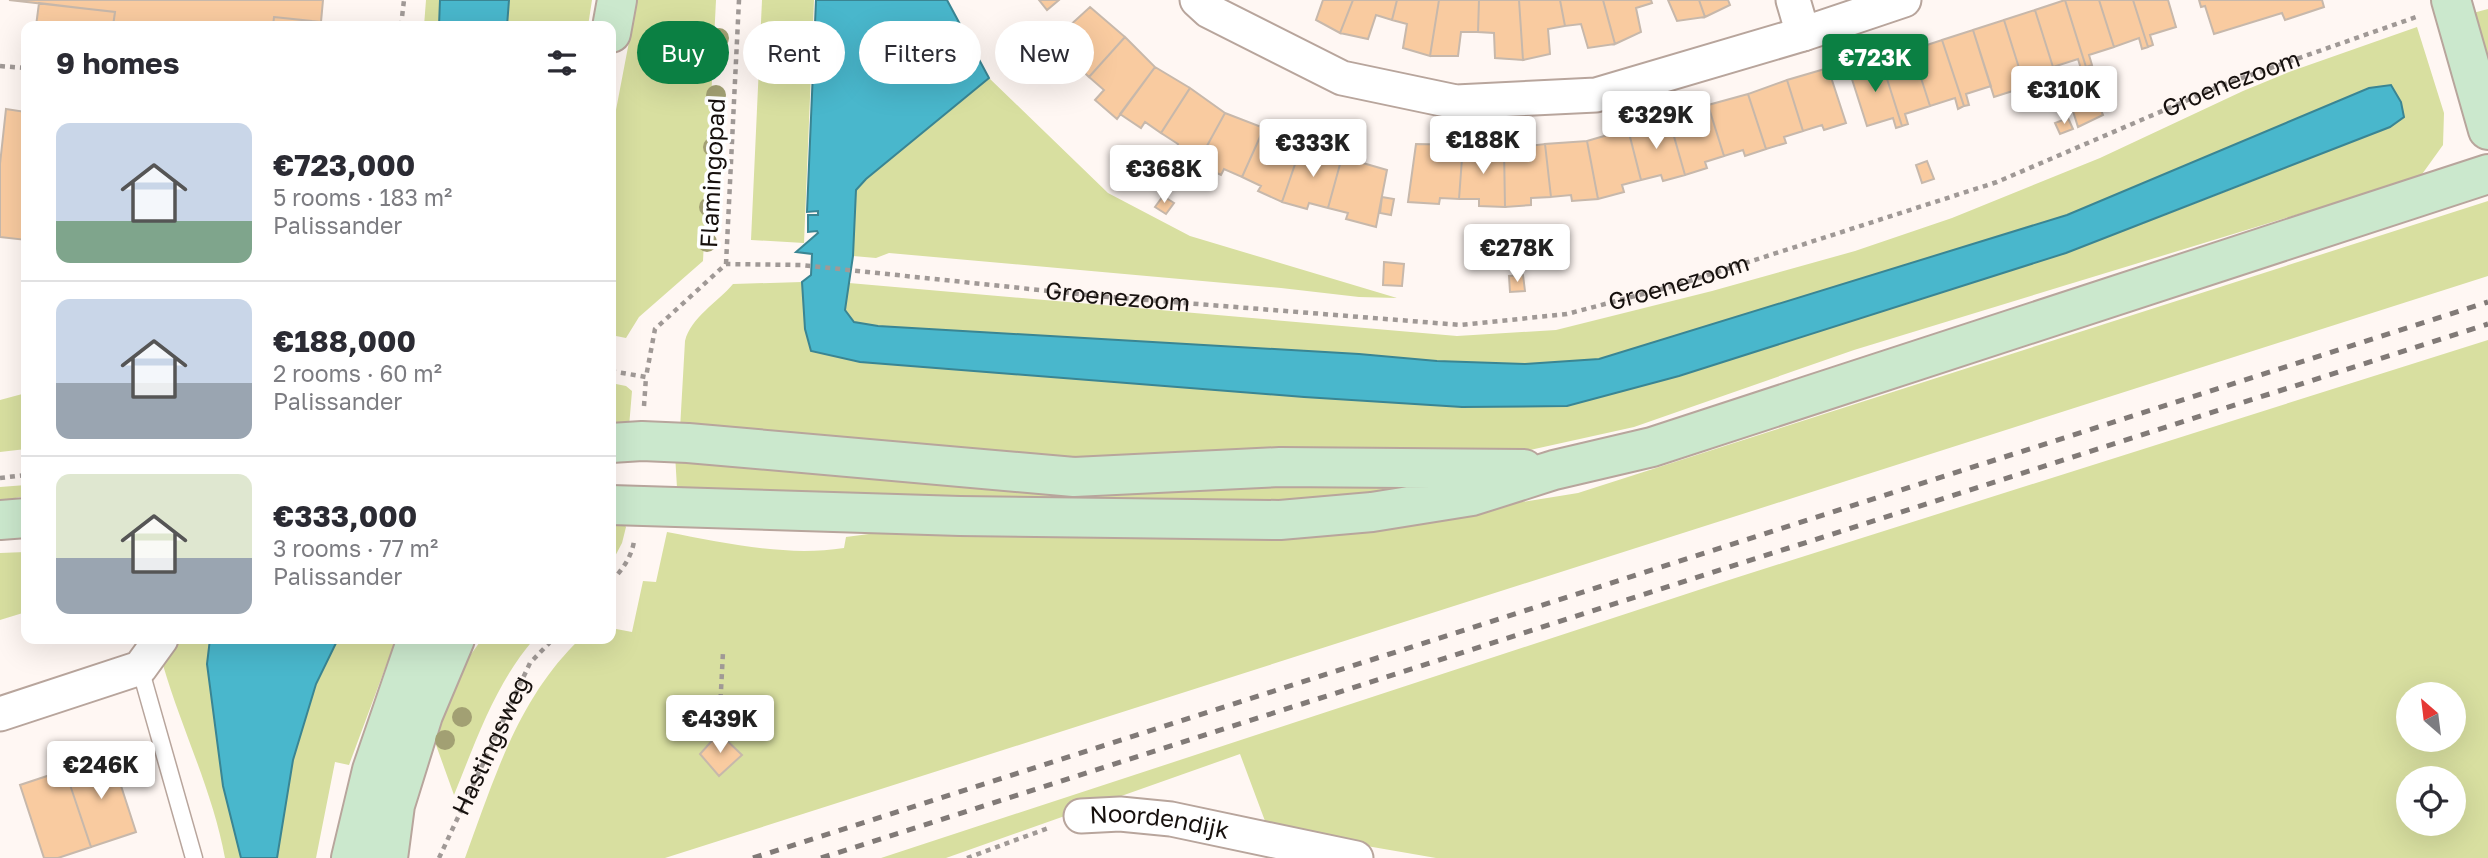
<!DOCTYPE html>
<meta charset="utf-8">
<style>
:root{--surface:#fff;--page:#f7f7f7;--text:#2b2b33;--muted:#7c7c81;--line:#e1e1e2;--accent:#0b8043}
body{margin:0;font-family:"Golos Text",sans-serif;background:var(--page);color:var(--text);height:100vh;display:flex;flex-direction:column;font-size:26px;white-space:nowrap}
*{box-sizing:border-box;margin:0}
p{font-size:23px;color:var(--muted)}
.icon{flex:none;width:38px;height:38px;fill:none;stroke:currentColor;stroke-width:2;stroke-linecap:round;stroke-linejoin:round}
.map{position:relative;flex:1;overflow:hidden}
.panel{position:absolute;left:21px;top:21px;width:595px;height:623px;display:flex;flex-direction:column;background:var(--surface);border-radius:14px;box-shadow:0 7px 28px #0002}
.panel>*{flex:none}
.hud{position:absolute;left:637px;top:21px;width:665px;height:63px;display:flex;gap:14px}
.needle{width:46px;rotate:332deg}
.buttons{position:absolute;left:2396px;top:682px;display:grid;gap:14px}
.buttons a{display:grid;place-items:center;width:70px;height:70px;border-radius:50%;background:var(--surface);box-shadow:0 7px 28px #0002;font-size:35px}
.price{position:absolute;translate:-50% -60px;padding:0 16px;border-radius:7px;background:#fff;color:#222;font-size:23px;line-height:46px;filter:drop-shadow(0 2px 4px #0008)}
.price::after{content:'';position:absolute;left:50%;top:42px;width:21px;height:16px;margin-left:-10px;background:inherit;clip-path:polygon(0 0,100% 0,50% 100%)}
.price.on{background:var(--accent);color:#fff}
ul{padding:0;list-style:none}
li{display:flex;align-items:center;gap:21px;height:175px;padding:0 35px}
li+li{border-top:2px solid var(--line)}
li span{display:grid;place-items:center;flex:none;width:196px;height:140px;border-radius:14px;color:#555}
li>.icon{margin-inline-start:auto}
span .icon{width:84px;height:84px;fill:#fffc;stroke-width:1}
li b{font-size:30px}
h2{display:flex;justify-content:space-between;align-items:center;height:84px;padding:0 35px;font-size:30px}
.tag{padding:0 24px;border-radius:32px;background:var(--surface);box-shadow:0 7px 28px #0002;font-size:24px;line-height:63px}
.tag.on{background:var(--accent);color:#fff}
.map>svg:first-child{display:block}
.green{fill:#d8dfa0;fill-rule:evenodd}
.water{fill:#49b7cc;stroke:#3a8593;stroke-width:2}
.building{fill:#f9cba0;stroke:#c7b8ab;stroke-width:2}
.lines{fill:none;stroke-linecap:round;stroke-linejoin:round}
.lane-casing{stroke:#b8a59c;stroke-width:19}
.street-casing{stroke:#b8a59c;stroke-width:37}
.secondary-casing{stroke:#b8a59c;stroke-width:42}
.path{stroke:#a09996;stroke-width:4.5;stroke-dasharray:5 5;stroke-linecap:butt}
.lane{stroke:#fff;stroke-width:16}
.street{stroke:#fff;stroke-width:33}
.secondary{stroke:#cbe8cd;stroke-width:38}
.rail{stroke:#817a77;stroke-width:5;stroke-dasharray:9 9;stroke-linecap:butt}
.tree{fill:#a2a073}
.labels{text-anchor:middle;stroke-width:7;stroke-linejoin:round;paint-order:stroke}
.street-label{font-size:24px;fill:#16100d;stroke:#fff}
</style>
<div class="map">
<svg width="2488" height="858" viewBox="0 0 2488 858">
<rect width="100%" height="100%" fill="#fff7f3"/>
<path class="green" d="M 426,0 L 440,0 L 439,26 L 424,26 Z
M 509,0 L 592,0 L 588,26 L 507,26 Z
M 637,0 L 716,0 L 703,261 L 639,317 L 626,338 L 611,335 L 611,136 Z
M 762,0 L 814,0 L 804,243 L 751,240 Z
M 2488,9 L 2488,67 L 2469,14 Z
M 2417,27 L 2444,113 L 2443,145 L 2420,177 L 1854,350 L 1634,427 L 1530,450 L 1425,458 L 1079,466 L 680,429 L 685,341 C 691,317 717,303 733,284 L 802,282 L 805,329 L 860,362 L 1304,397 L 1462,407 L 1679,376 L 2066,253 L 2253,181 L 2369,88 L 2067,215 L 1599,359 L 1525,364 L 1437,361 L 1359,354 L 878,326 L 853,322 L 845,310 L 849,283 L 1457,336 L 1556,330 L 1712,291 L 1855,251 L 1952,218 L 2100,158 L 2243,91 L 2289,72 Z
M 989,78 L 1108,193 L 1190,236 L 1397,298 L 1359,297 L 1281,288 L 889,253 L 876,258 L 853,256 L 856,190 L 866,179 Z
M 2488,201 L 2488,276 L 665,858 L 465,858 C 494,779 518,698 580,639 L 611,639 L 611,628 L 632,632 L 643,581 L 656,582 L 667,532 C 725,543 785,557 844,548 L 846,537 L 869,534 L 897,522 L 1050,532 L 1260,539 L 1366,527 L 1578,493 Z
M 2488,340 L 2488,858 L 1436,858 L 1268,829 L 1240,754 L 946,858 L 881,858 L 1729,580 ZM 2408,695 L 2454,695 L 2454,740 L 2408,740 ZM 2408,779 L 2454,779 L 2454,824 L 2408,824 Z
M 611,383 L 626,386 L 632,391 L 629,427 L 611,431 Z
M 26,393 L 26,449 L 0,452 L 0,400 Z
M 675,454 L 1197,479 L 1474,488 L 1248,507 L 677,488 Z
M 26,485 L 26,496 L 0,501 L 0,487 Z
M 623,523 L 626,527 L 622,543 L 611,564 L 611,526 Z
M 26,552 L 26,612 L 0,620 L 0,553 Z
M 180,639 L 210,639 L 207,664 L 223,786 L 241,858 L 225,858 C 213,792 182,730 163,665 Z
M 338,639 L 396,639 L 349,765 L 335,762 L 316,858 L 277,858 L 293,760 L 316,684 Z
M 482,639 L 534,639 C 495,684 476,741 454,795 L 431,731 L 469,657 Z"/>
<path class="water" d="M 440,0 L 509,0 L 507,26 L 439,26 Z
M 816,0 L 947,0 L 989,78 L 866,179 L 856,190 L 853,256 L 845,310 L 854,322 L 878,326 L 1359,354 L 1437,361 L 1525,364 L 1599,359 L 2067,215 L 2369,88 L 2391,85 L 2401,102 L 2404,117 L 2390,127 L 2066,253 L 1679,376 L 1567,406 L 1462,407 L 1304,397 L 860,362 L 811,351 L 805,329 L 802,282 L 811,275 L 812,254 L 796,252 L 818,233 L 817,231 L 808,232 L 808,215 L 818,215 L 818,211 L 807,212 Z
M 210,639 L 338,639 L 316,684 L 293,760 L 277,858 L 241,858 L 223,786 L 207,664 Z"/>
<path class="building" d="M 9,0 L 323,0 L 321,22 L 274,17 L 273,26 L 113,26 L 115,12 Z
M 1039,0 L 1059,0 L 1047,10 Z
M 1323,0 L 1353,0 L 1340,33 L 1316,20 Z
M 1353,0 L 1397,0 L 1392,20 L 1376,15 L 1368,39 L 1340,33 Z
M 1397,0 L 1439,0 L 1430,56 L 1403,48 L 1407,24 L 1392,20 Z
M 1439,0 L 1479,0 L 1478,32 L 1461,32 L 1458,56 L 1430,56 Z
M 1479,0 L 1519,0 L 1523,60 L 1495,58 L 1494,33 L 1478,32 Z
M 1519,0 L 1560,0 L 1565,26 L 1548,29 L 1550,54 L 1523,60 Z
M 1560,0 L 1603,0 L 1615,44 L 1588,48 L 1581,24 L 1565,26 Z
M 1603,0 L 1651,0 L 1652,3 L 1636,8 L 1641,32 L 1615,44 Z
M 1668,0 L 1699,0 L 1705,17 L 1677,21 Z
M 1699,0 L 1728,0 L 1730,5 L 1705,17 Z
M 2065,0 L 2099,0 L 2114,47 L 2089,55 L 2092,65 L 2086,67 Z
M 2065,0 L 2086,67 L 2081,69 L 2078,59 L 2053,67 L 2035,10 Z
M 2099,0 L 2133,0 L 2148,47 L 2142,49 L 2139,38 L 2114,47 Z
M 2133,0 L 2168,0 L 2176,27 L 2150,35 L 2153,45 L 2148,47 Z
M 2199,0 L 2322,0 L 2324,7 L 2285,20 L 2282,13 L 2214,34 L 2205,6 L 2201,7 Z
M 39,3 L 115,12 L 113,26 L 36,26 Z
M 1090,7 L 1125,37 L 1089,77 L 1074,63 L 1066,73 L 1042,51 Z
M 2035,10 L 2053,67 L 2027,74 L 2031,85 L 2025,87 L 2004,20 Z
M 274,17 L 311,21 L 310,26 L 273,26 Z
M 2004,20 L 2025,87 L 1994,97 L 1973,30 Z
M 1973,30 L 1991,86 L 1966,94 L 1969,105 L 1964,106 L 1942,40 Z
M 1125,37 L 1155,67 L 1117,119 L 1095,100 L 1104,90 L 1089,77 Z
M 1942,40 L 1964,106 L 1958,109 L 1955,98 L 1930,106 L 1912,50 Z
M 1912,50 L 1930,106 L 1905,114 L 1908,124 L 1902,126 L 1881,60 Z
M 1881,60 L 1902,126 L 1896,128 L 1893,118 L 1867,126 L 1849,70 Z
M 1155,67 L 1190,88 L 1161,133 L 1145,122 L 1141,128 L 1120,114 Z
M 1828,68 L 1846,123 L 1824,130 L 1822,125 L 1803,131 L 1787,80 Z
M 1787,80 L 1803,131 L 1784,137 L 1786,143 L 1766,149 L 1748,94 Z
M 1190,88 L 1225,113 L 1197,164 L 1175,150 L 1178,144 L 1161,133 Z
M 2094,93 L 2103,115 L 2078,127 L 2072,108 L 2083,105 L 2081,97 Z
M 1748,94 L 1766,149 L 1745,156 L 1743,150 L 1724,156 L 1708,105 Z
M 1708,105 L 1724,156 L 1705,162 L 1707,168 L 1685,175 L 1669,119 Z
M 6,109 L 26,112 L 26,240 L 0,237 L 0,164 Z
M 1225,113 L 1264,128 L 1242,177 L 1224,169 L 1221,175 L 1197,164 Z
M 2068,118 L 2073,129 L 2060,134 L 2055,123 Z
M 1669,119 L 1685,175 L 1663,181 L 1661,175 L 1641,180 L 1628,129 Z
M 1264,128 L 1301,147 L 1282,202 L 1258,191 L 1261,186 L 1242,177 Z
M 1628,129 L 1641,180 L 1622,185 L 1624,192 L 1598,199 L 1587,141 Z
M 1587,141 L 1598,199 L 1572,201 L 1571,195 L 1551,197 L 1545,144 Z
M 1416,144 L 1463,145 L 1459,199 L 1440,198 L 1439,204 L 1408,202 Z
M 1545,144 L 1551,197 L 1531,198 L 1531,205 L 1505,207 L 1504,149 Z
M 1463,145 L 1504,149 L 1505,207 L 1479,206 L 1479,199 L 1459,199 Z
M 1301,147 L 1342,157 L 1328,208 L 1309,203 L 1307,209 L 1282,202 Z
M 1342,157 L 1387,170 L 1376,227 L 1346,219 L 1348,213 L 1328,208 Z
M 1927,161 L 1934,179 L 1922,183 L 1916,165 Z
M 1163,196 L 1174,203 L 1166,214 L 1155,207 Z
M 1382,197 L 1394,199 L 1391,215 L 1380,213 Z
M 1384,262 L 1404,264 L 1402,286 L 1383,285 Z
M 1523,275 L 1525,291 L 1510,292 L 1509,276 Z
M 719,733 L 742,755 L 719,776 L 700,754 Z
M 111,755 L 136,832 L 91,847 L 65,770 Z
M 65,770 L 91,847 L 58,858 L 44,858 L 20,785 Z"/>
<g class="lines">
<g class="lane-casing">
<path id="lane" d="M 140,668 L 194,858"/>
</g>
<g class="street-casing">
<g id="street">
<path d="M 1197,0 L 1209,11 L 1342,78 L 1456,102 L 1596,95 L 1803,34 L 1904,0"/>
<path d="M 1793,0 L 1803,34"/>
<path d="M 0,714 L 140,668 L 161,639"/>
<path id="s3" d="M 1081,816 L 1120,814 L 1171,819 L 1356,858"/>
</g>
</g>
<g class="secondary-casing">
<path id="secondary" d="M 2451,0 L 2488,130
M 611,33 L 617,0
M 611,443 L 642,441 L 688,443 L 1074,477 L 1280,467 L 1524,469
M 611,505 L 960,516 L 1280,520 L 1372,512 L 1472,496 L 1554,470 L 1652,447 L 2488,174
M 0,520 L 26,518
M 351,858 L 372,770 L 417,639
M 388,858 L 395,805 L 423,715 L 455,639"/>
</g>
<g class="path">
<path d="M 401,26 L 404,0"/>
<path d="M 0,66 L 26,68"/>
<path d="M 726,264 L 739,0"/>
<path id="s1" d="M 611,371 L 646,377 L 655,329 L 726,264 L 801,265 L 1097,296 L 1461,325 L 1567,314 L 1677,285 L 1997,182 L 2225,84 L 2419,16"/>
<path d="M 644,406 L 646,377"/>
<path d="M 0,478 L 26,475"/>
<path d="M 611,581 C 622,571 632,556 634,541"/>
<path d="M 719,729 L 723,652"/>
<path id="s2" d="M 439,858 L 530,663 L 553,639"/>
<path d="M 967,858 L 1051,827"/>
</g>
<use href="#lane" class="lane"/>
<use href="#street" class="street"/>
<use href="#secondary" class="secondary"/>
<path class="rail" d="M 753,858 L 2488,302
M 821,858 L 2488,324"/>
</g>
<g class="tree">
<circle cx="719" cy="38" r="10"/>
<circle cx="716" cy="95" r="10"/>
<circle cx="713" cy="147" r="10"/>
<circle cx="709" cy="207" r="10"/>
<circle cx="707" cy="242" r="10"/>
<circle cx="462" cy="717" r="10"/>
<circle cx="445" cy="740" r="10"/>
</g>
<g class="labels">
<g class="street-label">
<text dy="8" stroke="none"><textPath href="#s1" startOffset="1729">Groenezoom</textPath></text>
<text transform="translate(713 173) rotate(-87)" y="8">Flamingopad</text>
<text dy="8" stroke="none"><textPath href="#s1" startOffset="1141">Groenezoom</textPath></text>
<text dy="8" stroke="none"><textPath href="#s1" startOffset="574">Groenezoom</textPath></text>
<text dy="8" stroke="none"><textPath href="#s2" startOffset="124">Hastingsweg</textPath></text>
<text dy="8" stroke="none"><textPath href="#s3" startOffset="79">Noordendijk</textPath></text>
</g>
</g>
</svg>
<div class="buttons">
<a><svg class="needle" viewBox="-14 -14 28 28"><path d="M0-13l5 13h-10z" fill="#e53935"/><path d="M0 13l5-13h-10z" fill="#7c7c81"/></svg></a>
<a><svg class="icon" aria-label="locate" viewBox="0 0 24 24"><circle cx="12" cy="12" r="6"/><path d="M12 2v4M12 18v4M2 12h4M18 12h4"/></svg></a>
</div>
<b class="price on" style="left:1875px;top:94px">€723K</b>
<b class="price" style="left:2064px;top:126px">€310K</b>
<b class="price" style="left:1656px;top:151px">€329K</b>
<b class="price" style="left:1483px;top:176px">€188K</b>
<b class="price" style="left:1313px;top:179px">€333K</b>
<b class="price" style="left:1164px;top:205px">€368K</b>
<b class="price" style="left:1517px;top:284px">€278K</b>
<b class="price" style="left:720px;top:755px">€439K</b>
<b class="price" style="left:101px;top:801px">€246K</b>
<div class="hud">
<a class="tag on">Buy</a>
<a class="tag">Rent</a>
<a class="tag">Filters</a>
<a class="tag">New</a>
</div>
<section class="panel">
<h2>9 homes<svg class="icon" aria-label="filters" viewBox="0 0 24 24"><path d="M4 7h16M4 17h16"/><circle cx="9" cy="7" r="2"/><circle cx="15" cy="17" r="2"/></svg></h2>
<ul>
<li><span style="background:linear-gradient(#c9d6e8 70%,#7fa58c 0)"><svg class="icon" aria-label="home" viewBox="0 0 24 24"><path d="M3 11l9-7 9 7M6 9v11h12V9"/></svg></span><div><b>€723,000</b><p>5 rooms · 183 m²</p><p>Palissander</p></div></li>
<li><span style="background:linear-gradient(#c9d6e8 60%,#9aa5b1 0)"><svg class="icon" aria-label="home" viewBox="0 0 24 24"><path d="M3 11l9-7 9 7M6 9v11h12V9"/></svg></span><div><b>€188,000</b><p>2 rooms · 60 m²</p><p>Palissander</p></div></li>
<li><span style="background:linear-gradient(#dfe7d0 60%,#9aa5b1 0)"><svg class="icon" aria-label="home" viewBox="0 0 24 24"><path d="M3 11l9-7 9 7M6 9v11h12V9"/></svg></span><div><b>€333,000</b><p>3 rooms · 77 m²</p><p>Palissander</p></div></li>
</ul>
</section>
</div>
